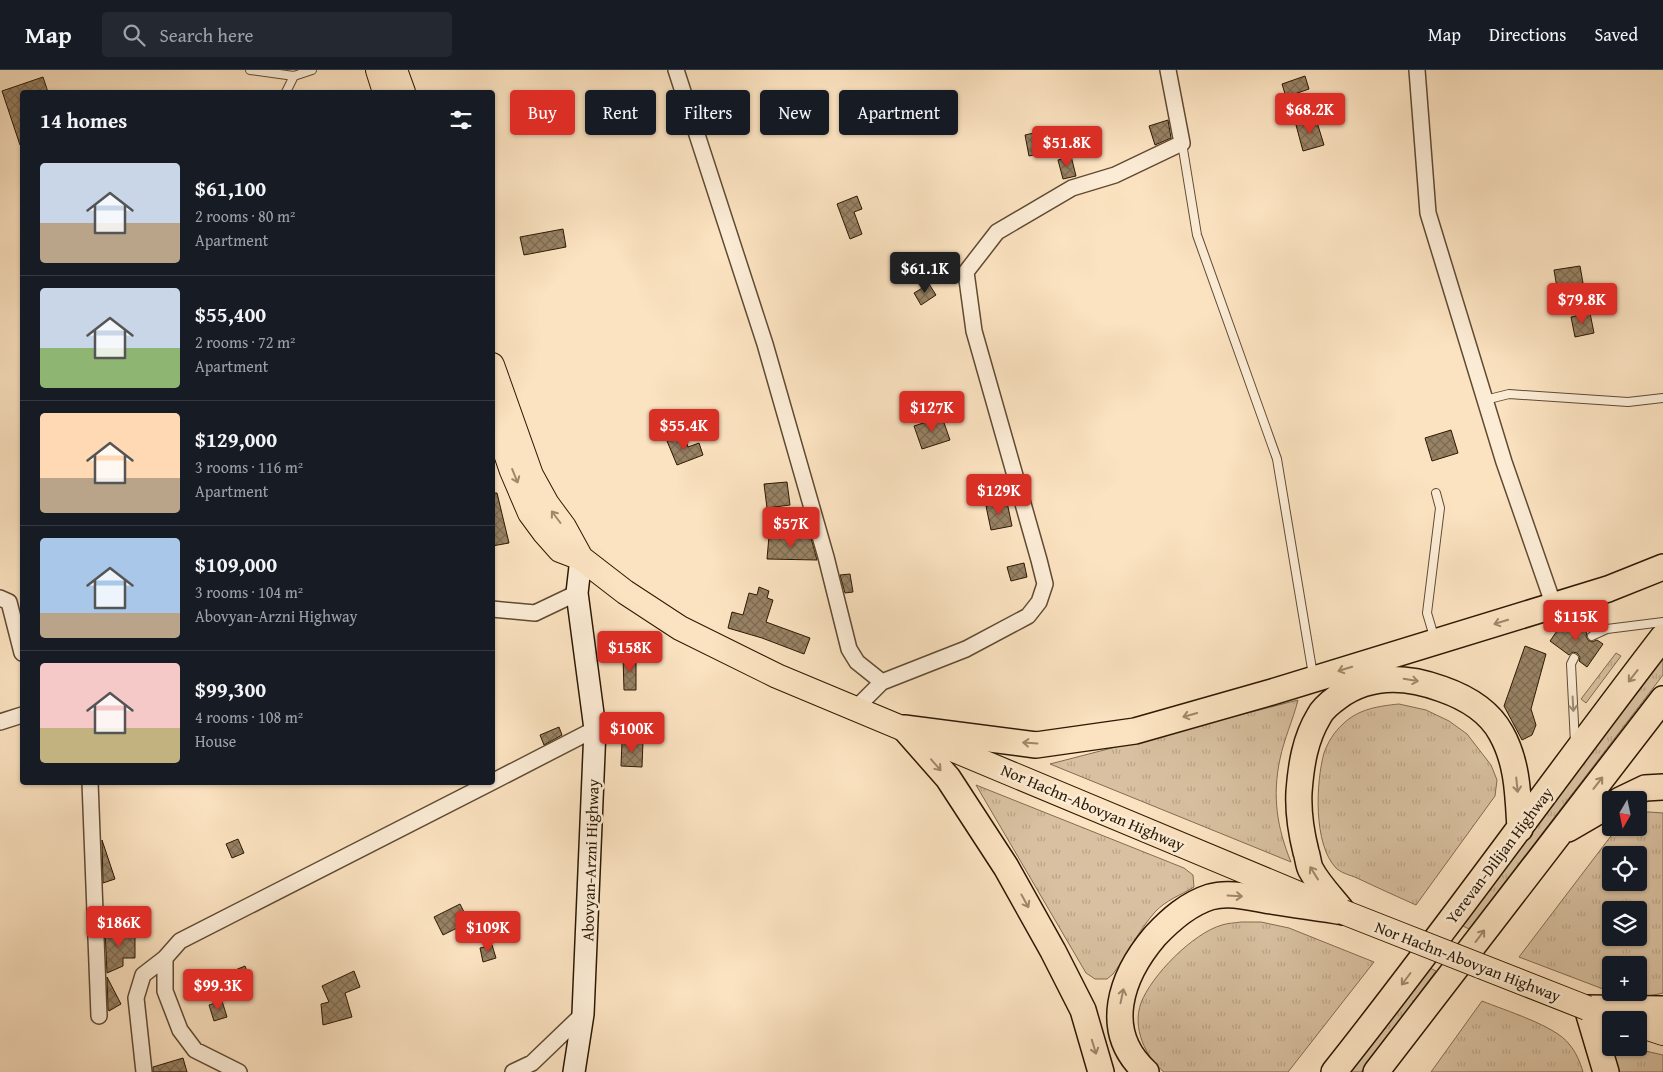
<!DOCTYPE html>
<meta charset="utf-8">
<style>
:root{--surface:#171b24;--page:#242831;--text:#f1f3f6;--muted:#9ea1a6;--line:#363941;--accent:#d93025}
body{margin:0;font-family:"Gentium Book Plus",serif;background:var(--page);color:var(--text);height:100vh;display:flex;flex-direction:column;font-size:19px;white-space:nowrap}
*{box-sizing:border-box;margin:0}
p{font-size:16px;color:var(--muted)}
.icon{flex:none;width:28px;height:28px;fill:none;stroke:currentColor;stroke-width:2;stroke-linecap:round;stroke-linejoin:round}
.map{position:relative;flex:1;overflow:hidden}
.sheet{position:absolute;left:20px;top:20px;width:475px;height:695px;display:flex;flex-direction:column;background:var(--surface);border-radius:5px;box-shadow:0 1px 4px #0004}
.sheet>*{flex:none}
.banner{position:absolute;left:510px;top:20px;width:475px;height:45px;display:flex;gap:10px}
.needle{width:32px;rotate:189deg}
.tools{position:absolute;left:1602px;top:721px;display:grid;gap:10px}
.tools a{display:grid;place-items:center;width:45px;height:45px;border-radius:5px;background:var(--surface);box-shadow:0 1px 4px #0004;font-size:25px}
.price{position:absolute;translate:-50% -42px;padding:0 11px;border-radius:5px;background:var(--accent);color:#fff;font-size:16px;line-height:32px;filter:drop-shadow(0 1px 2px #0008)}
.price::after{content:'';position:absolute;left:50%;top:30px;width:15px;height:11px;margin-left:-8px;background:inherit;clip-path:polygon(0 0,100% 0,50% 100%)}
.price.active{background:#222;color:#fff}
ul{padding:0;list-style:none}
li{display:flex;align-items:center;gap:15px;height:125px;padding:0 20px}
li+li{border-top:1px solid var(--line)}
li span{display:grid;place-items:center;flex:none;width:140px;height:100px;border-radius:5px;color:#555}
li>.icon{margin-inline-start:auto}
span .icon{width:60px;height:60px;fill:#fffc;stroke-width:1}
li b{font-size:21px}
h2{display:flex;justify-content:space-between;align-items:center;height:60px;padding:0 20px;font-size:21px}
.chip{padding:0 18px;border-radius:5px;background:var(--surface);box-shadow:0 1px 4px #0004;font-size:18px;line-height:45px}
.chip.active{background:var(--accent);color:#fff}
header{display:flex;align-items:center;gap:30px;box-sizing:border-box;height:70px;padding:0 25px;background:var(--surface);border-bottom:1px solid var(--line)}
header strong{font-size:24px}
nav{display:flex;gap:28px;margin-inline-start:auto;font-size:18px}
.search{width:350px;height:45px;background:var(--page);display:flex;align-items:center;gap:12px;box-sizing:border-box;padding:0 18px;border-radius:5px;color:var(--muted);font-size:19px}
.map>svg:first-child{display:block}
.grass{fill:url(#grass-tufts);stroke:#826c51;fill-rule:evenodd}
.building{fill:url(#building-cross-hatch);stroke:#2c1902}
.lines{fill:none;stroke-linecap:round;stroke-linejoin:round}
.service-casing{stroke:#604b32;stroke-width:10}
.minor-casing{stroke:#604b32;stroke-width:18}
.secondary-casing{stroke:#2c1902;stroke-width:24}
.primary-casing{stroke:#2c1902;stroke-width:26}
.trunk-casing{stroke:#2c1902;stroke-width:28}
.service{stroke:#fcecd6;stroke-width:8}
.minor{stroke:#fcecd6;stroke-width:15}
.secondary{stroke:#fcecd6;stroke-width:21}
.primary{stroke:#fbe2c0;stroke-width:24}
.trunk{stroke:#fbe2c0;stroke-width:25}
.primary-bridge-casing{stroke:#2c1902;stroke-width:26;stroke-linecap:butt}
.primary-bridge{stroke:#fbe2c0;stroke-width:24}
.oneway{stroke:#9e886a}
.oneway2{stroke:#9e8d77}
.labels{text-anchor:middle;stroke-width:5;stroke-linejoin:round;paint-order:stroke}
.street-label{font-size:16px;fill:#2c1902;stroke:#fcecd6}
</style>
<header>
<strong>Map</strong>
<div class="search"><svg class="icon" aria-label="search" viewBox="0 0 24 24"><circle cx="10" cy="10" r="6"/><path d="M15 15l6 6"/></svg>Search here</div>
<nav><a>Map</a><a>Directions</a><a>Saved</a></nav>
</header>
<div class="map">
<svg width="1663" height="1002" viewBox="0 0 1663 1002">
<defs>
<pattern id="grass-tufts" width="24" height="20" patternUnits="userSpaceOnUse" patternTransform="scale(1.25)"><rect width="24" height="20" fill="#d8c0a0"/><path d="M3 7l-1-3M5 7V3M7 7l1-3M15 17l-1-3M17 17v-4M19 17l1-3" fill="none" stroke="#baa488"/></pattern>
<pattern id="building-cross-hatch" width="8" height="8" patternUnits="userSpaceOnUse" patternTransform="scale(1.25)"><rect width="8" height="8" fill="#988265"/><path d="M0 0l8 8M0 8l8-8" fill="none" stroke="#7c6a51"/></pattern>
</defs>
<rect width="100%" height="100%" fill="#fbe2c0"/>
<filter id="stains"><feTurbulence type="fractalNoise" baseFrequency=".004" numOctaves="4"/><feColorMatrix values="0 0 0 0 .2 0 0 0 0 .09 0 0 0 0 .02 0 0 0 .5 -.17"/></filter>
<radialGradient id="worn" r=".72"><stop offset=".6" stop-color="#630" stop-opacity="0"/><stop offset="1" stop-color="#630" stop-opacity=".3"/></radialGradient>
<path class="grass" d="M 1616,583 L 1621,586 L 1586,633 L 1581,629 Z
M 1663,587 L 1663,605 L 1469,859 L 1457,853 Z
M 1298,630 C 1293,650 1284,669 1280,689 C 1272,726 1277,758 1291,792 L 1050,694 Z
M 1399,634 L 1426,640 L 1449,651 L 1467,664 L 1491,695 L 1497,710 L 1495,726 L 1416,835 C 1396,826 1376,817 1357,808 C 1350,805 1341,803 1336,798 C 1313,774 1316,712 1324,683 C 1328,672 1334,662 1343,654 C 1358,639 1379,636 1399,634 Z
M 976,715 L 1184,798 L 1193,805 L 1194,817 C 1181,825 1166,830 1155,842 C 1138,861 1128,884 1113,904 L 1107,909 L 1095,909 L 1086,903 Z
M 1649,742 L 1663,743 L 1663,923 C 1648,927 1628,928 1613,923 L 1639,922 L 1639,895 L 1611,895 L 1611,922 L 1519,887 L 1617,758 L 1639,758 L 1639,743 ZM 1611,785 L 1639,785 L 1639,812 L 1611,812 ZM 1611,840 L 1639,840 L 1639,868 L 1611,868 Z
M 1241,852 L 1261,852 L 1289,858 L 1374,892 L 1288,1002 L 1164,1002 C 1145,987 1132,957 1141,933 C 1151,906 1193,863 1222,855 C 1228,853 1235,853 1241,852 Z
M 1424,895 L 1436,901 L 1361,1002 L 1345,1002 Z
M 1482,931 C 1504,940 1556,956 1569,974 C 1576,982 1580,992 1583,1002 L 1431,1002 Z
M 1606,972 L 1611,973 L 1611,978 L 1632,978 L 1663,985 L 1663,1002 L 1617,1002 Z"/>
<path class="building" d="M 1305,6 L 1309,19 L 1286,27 L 1282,14 Z
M 43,7 L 48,22 L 22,22 L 22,74 L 20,75 L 2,21 Z
M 1316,49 L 1324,75 L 1303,81 L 1296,55 Z
M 1168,50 L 1171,68 L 1155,75 L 1149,56 Z
M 1047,60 L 1051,81 L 1029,86 L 1025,65 Z
M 1071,86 L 1076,106 L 1063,109 L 1058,90 Z
M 857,126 L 862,139 L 854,142 L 862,164 L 850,169 L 837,134 Z
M 563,159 L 566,177 L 524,185 L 520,167 Z
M 1580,196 L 1583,213 L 1557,218 L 1554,200 Z
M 929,214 L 936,225 L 921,235 L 914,223 Z
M 1590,243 L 1594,263 L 1575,267 L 1571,247 Z
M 942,347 L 950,370 L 922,379 L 914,356 Z
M 1451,360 L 1458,383 L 1432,391 L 1425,368 Z
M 680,366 L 682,372 L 686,371 L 688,377 L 699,373 L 703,385 L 677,395 L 667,371 Z
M 787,412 L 790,435 L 767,438 L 764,414 Z
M 492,423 L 497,423 L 509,473 L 492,476 Z
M 1007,432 L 1012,456 L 991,460 L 986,436 Z
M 769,466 L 811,468 L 817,490 L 767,489 Z
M 1024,493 L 1027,507 L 1011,511 L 1007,497 Z
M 850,504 L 853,522 L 845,523 L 840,505 Z
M 759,517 L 769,521 L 767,528 L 773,530 L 766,552 L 810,568 L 804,584 L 762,568 L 728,558 L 732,542 L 743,545 L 749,523 L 757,525 Z
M 1566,548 L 1587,563 L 1586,566 L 1588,570 L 1592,572 L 1597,570 L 1603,574 L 1587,597 L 1579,591 L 1580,587 L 1577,583 L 1573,582 L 1569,585 L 1550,571 Z
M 1525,576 L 1546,584 L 1531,639 L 1536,655 L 1532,665 L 1522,670 L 1504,636 Z
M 623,586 L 636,586 L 636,620 L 624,620 Z
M 559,657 L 562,665 L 544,675 L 540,665 Z
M 622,671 L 643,671 L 642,697 L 621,696 Z
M 238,769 L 244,783 L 232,788 L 226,774 Z
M 102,770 L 115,809 L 103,813 L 102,773 Z
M 460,834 L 469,852 L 443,865 L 434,847 Z
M 135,860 L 135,888 L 123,888 L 123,896 L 107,903 L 105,861 Z
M 492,875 L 496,888 L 483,892 L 480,878 Z
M 245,896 L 250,909 L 234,915 L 228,903 Z
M 354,901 L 360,917 L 345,923 L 352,947 L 323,955 L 321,934 L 329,932 L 322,916 Z
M 107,907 L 121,934 L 109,941 L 108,939 Z
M 222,931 L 227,947 L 214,951 L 209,935 Z
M 183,988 L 187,1002 L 153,1002 L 153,997 Z"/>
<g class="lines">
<g class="service-casing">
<path id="service" d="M 250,0 L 294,6 L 312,0
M 286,22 L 294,6
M 1182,73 L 1197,165 L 1277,389 L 1313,605
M 1485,330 L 1509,324 L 1628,332 L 1663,328
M 1592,566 L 1607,559 L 1663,552
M 1435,570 L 1427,543 L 1440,438 L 1436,423
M 1574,588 L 1571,594 L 1575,673"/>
</g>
<g class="minor-casing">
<path id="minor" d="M 676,0 L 765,274 L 826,487 L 849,579 L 857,592 L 882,612
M 1417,0 L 1428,143 L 1504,392 L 1554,536
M 0,528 L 9,532 L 22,583
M 492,539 L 535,543 L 577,523
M 856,638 L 882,612 L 966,579 L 1028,546 L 1039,532 L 1045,514 L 1039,490 L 974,261 L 966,202 L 997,162 L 1072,118 L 1115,105 L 1182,73 L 1168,0
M 0,652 L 22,645
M 90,712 L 99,946
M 492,712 L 595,659
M 144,1002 L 136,928 L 143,905 L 165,888
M 239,1002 L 195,980 L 180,960 L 165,921 L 165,888 L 180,871 L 492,712
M 513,1002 L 532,993 L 583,944"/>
</g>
<g class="secondary-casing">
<path id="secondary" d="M 574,1002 L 583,944 L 595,659 L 577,523 L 581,488"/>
</g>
<g class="primary-casing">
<path id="primary" d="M 378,0 L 385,22
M 395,0 L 403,22
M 492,295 L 531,405 L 547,434 L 564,457 L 581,488
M 492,343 L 512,401 L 530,443 L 544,462 L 560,480 L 581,488 L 625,522 L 680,558 L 777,606 L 1323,834
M 1639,955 L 1663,963"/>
</g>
<g class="trunk-casing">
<path id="trunk" d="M 904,658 L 1036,675 L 1135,661 L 1272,622 L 1608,519 L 1663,497
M 904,658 L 948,708 L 1006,797 L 1053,881 L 1083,940 L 1101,1002
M 1620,730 L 1645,718 L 1663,717
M 1568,759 L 1611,734
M 1343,842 C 1333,829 1319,815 1311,800 C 1308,795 1308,787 1306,782 C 1301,762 1298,742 1299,722 C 1301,695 1305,669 1319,646 C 1323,638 1331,632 1338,627 C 1369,604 1407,606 1442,619 C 1465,627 1489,641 1501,663 C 1518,693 1518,726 1520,759
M 1146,1002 C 1101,961 1121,906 1155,866 C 1171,849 1188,834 1210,827 C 1230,821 1252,828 1271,831 C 1295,835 1319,838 1343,842
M 1334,1002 C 1447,860 1552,711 1663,567
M 1376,1002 L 1663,629
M 1606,1002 L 1587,938 L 1663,939"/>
</g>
<use href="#service" class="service"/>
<use href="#minor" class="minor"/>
<use href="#secondary" class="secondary"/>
<use href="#primary" class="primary"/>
<use href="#trunk" class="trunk"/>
<g class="primary-bridge-casing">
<path id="primary-bridge" d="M 1343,842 L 1587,938"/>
</g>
<use href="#primary-bridge" class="primary-bridge"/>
</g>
<defs><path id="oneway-shaft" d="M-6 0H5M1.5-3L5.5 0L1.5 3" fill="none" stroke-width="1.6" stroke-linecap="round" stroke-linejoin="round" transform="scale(1.25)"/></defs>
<g class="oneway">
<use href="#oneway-shaft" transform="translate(515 406) rotate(68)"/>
<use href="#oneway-shaft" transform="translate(556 447) rotate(-127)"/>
<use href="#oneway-shaft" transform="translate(1501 552) rotate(163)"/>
<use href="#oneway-shaft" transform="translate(1345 599) rotate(163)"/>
<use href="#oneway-shaft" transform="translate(1633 606) rotate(128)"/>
<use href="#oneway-shaft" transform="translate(1411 610) rotate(10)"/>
<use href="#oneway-shaft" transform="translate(1190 645) rotate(164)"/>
<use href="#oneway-shaft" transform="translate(1030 673) rotate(-176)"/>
<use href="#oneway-shaft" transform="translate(936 695) rotate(49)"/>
<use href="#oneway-shaft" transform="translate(1598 713) rotate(-52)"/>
<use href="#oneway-shaft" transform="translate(1517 715) rotate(84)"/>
<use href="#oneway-shaft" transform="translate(1314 803) rotate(-122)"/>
<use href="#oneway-shaft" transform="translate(1235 826) rotate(3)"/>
<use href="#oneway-shaft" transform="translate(1025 831) rotate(61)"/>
<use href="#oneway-shaft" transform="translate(1480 866) rotate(-53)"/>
<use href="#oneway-shaft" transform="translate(1406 909) rotate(127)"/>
<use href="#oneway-shaft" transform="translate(1122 926) rotate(-78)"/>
<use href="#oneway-shaft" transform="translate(1094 977) rotate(73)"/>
</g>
<use class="oneway2" href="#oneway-shaft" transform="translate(1573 634) rotate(87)"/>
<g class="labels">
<g class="street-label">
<text transform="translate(1093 737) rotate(23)" y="6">Nor Hachn-Abovyan Highway</text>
<text transform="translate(1499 785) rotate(-53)" y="6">Yerevan-Dilijan Highway</text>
<text transform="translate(590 790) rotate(-88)" y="6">Abovyan-Arzni Highway</text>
<text transform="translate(1468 891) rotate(21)" y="6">Nor Hachn-Abovyan Highway</text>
</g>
</g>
<rect width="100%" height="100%" filter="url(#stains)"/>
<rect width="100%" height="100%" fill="url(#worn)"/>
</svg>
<div class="tools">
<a><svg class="needle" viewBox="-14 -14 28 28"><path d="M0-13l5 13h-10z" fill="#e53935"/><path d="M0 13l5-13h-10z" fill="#9ea1a6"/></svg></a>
<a><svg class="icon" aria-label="locate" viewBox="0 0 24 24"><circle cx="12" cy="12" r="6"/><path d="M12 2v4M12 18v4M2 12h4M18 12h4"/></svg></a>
<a><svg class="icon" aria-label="layers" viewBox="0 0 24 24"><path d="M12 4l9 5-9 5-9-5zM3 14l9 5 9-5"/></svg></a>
<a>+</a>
<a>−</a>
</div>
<b class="price" style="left:1310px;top:65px">$68.2K</b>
<b class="price" style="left:1067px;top:98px">$51.8K</b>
<b class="price active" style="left:925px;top:224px">$61.1K</b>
<b class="price" style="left:1582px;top:255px">$79.8K</b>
<b class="price" style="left:932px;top:363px">$127K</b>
<b class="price" style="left:684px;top:381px">$55.4K</b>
<b class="price" style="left:999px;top:446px">$129K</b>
<b class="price" style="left:791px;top:479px">$57K</b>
<b class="price" style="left:1576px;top:572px">$115K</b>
<b class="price" style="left:630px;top:603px">$158K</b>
<b class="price" style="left:632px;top:684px">$100K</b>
<b class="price" style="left:119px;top:878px">$186K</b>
<b class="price" style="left:488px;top:883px">$109K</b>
<b class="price" style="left:218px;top:941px">$99.3K</b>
<div class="banner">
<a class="chip active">Buy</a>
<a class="chip">Rent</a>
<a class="chip">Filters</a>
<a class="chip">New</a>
<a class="chip">Apartment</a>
</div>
<section class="sheet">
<h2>14 homes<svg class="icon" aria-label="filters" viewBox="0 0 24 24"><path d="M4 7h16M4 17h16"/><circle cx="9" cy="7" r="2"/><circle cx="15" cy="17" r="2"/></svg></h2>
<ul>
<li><span style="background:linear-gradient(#c9d6e8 60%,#b9a48a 0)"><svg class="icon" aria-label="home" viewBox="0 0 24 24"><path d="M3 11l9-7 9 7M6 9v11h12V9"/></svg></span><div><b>$61,100</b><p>2 rooms · 80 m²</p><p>Apartment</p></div></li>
<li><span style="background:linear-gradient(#c9d6e8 60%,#8fb573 0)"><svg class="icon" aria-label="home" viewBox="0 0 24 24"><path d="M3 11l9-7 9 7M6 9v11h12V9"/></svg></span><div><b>$55,400</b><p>2 rooms · 72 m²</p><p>Apartment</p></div></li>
<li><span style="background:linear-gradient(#ffd9b3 65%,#b9a48a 0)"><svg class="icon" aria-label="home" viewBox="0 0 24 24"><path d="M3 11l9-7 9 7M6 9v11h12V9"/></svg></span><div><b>$129,000</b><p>3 rooms · 116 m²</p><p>Apartment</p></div></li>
<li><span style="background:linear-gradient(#a9c7e8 75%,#b9a48a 0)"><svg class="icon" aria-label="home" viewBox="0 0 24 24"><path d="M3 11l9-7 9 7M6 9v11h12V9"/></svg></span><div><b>$109,000</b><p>3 rooms · 104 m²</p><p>Abovyan-Arzni Highway</p></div></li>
<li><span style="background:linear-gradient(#f6c9c9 65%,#c2b280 0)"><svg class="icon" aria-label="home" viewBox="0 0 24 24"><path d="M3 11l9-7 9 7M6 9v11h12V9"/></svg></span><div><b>$99,300</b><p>4 rooms · 108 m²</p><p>House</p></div></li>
</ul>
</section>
</div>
